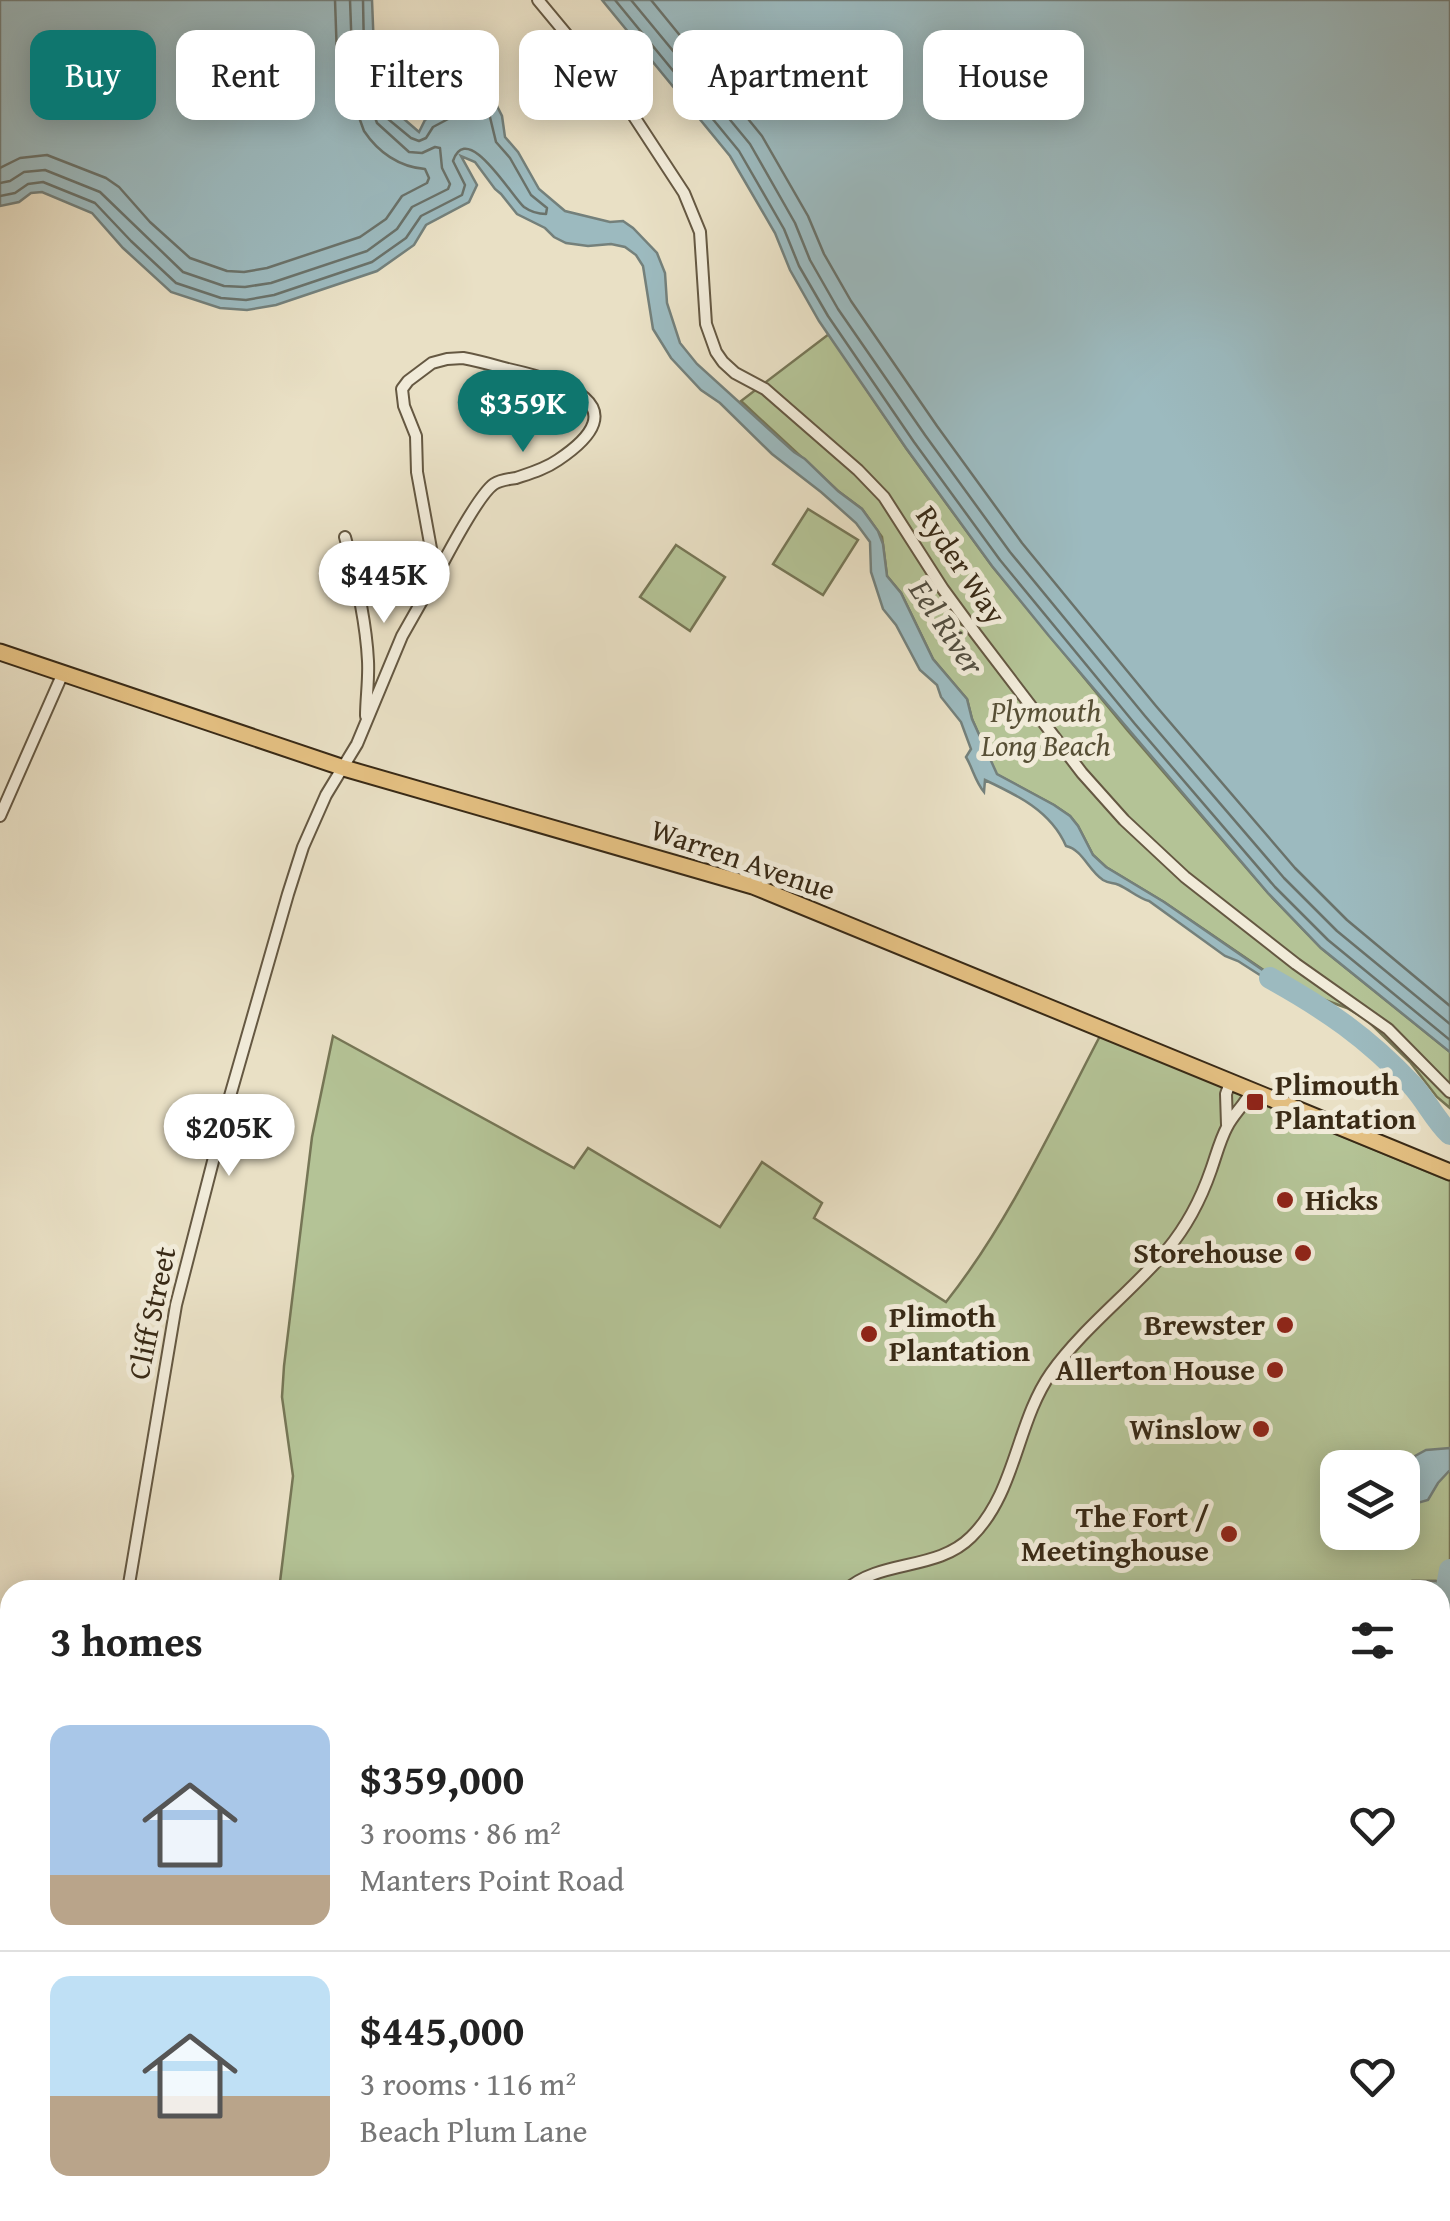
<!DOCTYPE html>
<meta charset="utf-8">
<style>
:root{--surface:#fff;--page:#f2f2f2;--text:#222;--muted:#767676;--line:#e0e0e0;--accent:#0f766e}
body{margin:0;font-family:"Gentium Book Plus",serif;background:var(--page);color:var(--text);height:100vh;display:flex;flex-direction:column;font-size:38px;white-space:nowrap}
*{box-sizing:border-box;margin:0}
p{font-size:32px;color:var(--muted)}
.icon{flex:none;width:55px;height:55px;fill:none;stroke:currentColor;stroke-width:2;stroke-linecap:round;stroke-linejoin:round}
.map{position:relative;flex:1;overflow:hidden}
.details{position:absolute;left:0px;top:1580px;width:1450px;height:642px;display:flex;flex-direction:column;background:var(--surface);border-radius:30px 30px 0 0;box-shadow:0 5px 25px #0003}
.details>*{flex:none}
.hud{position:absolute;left:30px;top:30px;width:1390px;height:90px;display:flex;gap:20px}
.fabs{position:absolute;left:1320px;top:1450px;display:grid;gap:20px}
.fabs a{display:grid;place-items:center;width:100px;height:100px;border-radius:20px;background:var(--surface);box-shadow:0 5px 25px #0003;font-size:50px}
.price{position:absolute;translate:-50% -85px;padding:0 22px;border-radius:35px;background:#fff;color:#222;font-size:32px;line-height:65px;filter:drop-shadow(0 2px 5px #0008)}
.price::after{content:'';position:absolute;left:50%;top:60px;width:30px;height:22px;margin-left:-15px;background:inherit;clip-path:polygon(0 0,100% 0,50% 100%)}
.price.selected{background:var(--accent);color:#fff}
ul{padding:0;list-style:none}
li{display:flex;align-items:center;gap:30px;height:250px;padding:0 50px}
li+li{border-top:2px solid var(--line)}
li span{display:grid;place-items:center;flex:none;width:280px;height:200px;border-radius:20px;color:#555}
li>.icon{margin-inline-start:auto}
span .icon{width:120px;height:120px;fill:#fffc;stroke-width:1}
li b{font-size:42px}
h2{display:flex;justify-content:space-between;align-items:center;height:120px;padding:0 50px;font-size:42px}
.pill{padding:0 35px;border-radius:20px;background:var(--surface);box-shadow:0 5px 25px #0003;font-size:35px;line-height:90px}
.pill.selected{background:var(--accent);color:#fff}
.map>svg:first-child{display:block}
.green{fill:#b4c396;stroke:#767656;stroke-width:2.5;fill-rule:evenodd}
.water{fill:#9cbabf;stroke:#74807b;stroke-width:2.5}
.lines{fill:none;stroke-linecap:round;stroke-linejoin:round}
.shore{stroke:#6a726a;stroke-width:2.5}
.river{stroke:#9cbabf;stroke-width:22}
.street-casing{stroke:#655842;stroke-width:14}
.secondary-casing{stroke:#392a16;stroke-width:18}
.primary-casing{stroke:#392a16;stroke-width:19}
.street{stroke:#f1ebd9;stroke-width:10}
.secondary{stroke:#f1ebd9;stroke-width:14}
.primary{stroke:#e4c082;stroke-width:15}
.poi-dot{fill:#8f2418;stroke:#f1ebd9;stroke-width:4}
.labels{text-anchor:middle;stroke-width:10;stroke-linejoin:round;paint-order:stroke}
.street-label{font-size:30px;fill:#392a16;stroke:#f1ebd9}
.park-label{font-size:30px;font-style:italic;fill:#585036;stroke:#f1ebd9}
.poi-label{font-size:30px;font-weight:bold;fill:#392a16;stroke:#f1ebd9;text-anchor:end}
.water-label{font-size:32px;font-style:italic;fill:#524e40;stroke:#f1ebd9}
</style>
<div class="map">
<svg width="1450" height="2221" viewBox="0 0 1450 2221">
<rect width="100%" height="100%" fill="#e9e0c5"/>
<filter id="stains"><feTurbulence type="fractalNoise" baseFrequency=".002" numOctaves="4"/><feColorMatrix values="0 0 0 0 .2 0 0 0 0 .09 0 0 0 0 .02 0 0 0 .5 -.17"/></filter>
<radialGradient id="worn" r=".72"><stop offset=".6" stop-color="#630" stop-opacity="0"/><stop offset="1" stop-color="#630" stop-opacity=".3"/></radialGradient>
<path class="green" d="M 829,334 L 906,448 L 992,566 L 1128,731 L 1268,893 L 1321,948 L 1450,1052 L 1450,1108 L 1437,1097 L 1410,1062 L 1367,1020 L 1347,1008 L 1300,991 L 1268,973 L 1164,902 L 1106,867 L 1093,855 L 1078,826 L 1070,816 L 1054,805 L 996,774 L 972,719 L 967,699 L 933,659 L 901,593 L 887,576 L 882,537 L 862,509 L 838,491 L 741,401 Z
M 808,509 L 858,540 L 823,595 L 773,564 Z
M 676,545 L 725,577 L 690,631 L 640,597 Z
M 333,1036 L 574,1168 L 588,1148 L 720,1227 L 762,1162 L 822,1203 L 814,1218 L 946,1302 C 1008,1224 1054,1124 1100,1036 L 1450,1181 L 1450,1590 L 1436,1581 L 1412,1581 L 1402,1590 L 279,1590 L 293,1476 L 282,1397 L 284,1366 L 312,1137 ZM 1338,1468 L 1402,1468 L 1402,1532 L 1338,1532 Z
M 1440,1986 L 1450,2008 L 1450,2221 L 806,2221 L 811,2212 L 1440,2212 Z"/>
<path class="water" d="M 0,0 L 372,0 L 374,50 L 397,113 L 419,132 L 425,120 L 443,110 L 441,104 L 443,96 L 460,86 L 470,88 L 497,106 L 502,116 L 505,137 L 518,152 L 539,189 L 565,211 L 610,222 L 623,221 L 633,228 L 657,253 L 665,273 L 667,303 L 680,343 L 697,364 L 794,452 L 805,459 L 838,491 L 862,509 L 878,531 L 883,544 L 887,576 L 901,593 L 933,659 L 967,699 L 972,719 L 997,774 L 1054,805 L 1070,816 L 1078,826 L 1093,855 L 1106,867 L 1164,902 L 1296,993 L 1266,979 L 1238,961 L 1225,956 L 1149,901 C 1138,898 1130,890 1119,885 C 1112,882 1110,884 1103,880 C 1088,870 1083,850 1066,846 C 1051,811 1017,795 985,780 L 984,792 C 975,781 973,769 966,757 L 971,749 L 961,722 L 941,697 L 937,685 L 920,670 L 896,625 L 883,609 L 871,572 L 870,542 L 856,523 L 821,492 L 772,454 L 720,403 L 701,390 L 671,358 L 653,329 L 643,266 L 636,255 L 625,247 L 611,244 L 588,246 L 566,243 L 554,237 L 545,228 L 517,214 L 501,194 L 495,189 L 475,162 L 461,156 L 477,185 L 469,202 L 426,225 L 414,245 L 377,271 L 276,305 L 247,310 L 220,308 L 171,292 L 123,248 L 92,213 L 42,192 L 31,193 L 19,202 L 0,206 Z
M 602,0 L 1450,0 L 1450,1052 L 1321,948 L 1268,893 L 1049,636 L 992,566 L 906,448 L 819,321 L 790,270 L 775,233 L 730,156 Z
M 1450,1448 L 1450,1470 L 1438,1483 L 1428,1500 L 1410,1505 L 1403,1514 L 1403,1492 C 1414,1482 1414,1470 1415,1456 L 1426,1450 Z
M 1412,1581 L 1436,1581 L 1450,1590 L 1450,2008 L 1440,1986 L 1440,1590 L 1402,1590 Z"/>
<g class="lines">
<path class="shore" d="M 615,0 L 739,151 L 784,229 L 799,266 L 828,316 L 914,442 L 1000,560 L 1135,724 L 1275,887 L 1328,940 L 1450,1040
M 631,0 L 750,144 L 795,223 L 810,260 L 838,309 L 925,435 L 1010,552 L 1145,716 L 1284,878 L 1337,931 L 1450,1024
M 651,0 L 762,136 L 808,216 L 824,254 L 851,301 L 937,426 L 1022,543 L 1156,706 L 1295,868 L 1347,920 L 1450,1006
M 0,168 L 20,158 L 47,155 L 106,178 L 119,187 L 150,222 L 190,258 L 227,271 L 244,272 L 267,268 L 360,237 L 386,219 L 402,196 L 427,183 L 429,178 L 425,169 C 399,167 378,152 364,131 L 337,57 L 335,0
M 0,183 L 10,181 L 24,172 L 45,170 L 100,192 L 183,272 L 224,286 L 245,287 L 271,283 L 367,251 L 397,229 L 412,207 L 448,189 L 450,184 L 442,168 L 440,148 L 435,147 L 422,153 L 409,152 L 377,123 L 352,54 L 350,0
M 0,196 L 15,193 L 28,184 L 43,182 L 95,203 L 131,241 L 176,283 L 221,298 L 246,300 L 274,295 L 372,262 L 406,238 L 421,216 L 462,195 L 465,185 L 453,161 C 467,119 512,197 524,207 C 531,212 539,214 546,214 L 547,208 L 531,195 L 510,158 L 496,142 L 489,113 L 476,103 L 463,97 L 455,101 L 450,118 L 433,127 L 426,138 L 419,141 L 411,138 L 388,119 L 364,52 L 363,0"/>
<path class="river" d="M 1270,978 C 1326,1009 1368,1038 1412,1085 C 1426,1100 1435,1120 1450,1134
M 1440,1625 L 1450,1570"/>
<g class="street-casing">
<path id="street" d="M 538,0 L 631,112 L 684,193 L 700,232 L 706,324 L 716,352 L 723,362 L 735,373 L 765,389 L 858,470 L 884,497 L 943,589 L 976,634 L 1082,773 L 1124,820 L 1185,877 L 1296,964 L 1388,1029 L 1450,1092
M 463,358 C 479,361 493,365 508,369 C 562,381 642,404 558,460 C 545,469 531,473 516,478 C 509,479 500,480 494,484 C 478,495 446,557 436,576 L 417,472 L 416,436 L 404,406 L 402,389 L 408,381 L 432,363 L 447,359 Z
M 345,537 C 356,577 366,620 368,661 C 369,680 366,698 366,716
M 0,816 L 63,673
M 1227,1125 L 1226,1094 L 1231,1080
M 128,1590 L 176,1305 L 228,1103 L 288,894 L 303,847 L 326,795 L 357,744 L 402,636 L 436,576
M 846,1590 C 881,1559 937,1571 971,1537 C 1016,1493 1016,1423 1051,1373 C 1083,1328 1131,1292 1167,1250 C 1187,1226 1201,1199 1211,1170 C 1216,1156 1220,1140 1227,1127 C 1234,1113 1246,1104 1252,1089
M 925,2212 L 935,2221
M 289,2221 L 293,2212"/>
</g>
<g class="secondary-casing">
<path id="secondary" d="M 0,1956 L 10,1960
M 385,2212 L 389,2221
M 562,2212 L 581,2221"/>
</g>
<g class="primary-casing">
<path id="primary" d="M 0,652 L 344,768 L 753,886 L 1450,1172"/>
</g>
<use href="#street" class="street"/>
<use href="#secondary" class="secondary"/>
<use href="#primary" class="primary"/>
</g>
<g class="poi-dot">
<rect x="1245" y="1092" width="20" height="20" rx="5"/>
<circle cx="1285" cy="1200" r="10"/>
<circle cx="1303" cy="1253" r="10"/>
<circle cx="1285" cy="1325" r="10"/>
<circle cx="869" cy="1334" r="10"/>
<circle cx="1275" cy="1370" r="10"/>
<circle cx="1261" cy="1429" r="10"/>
<circle cx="1229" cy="1534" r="10"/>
</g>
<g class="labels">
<g class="street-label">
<text transform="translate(961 565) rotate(56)" y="10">Ryder Way</text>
<text transform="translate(743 860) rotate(19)" y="10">Warren Avenue</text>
<text transform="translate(152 1313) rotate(-78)" y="10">Cliff Street</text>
</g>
<g class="park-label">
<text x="1046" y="722">Plymouth<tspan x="1046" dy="34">Long Beach</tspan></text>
</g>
<g class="poi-label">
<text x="1275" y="1095" text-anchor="start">Plimouth<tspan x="1275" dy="34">Plantation</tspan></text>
<text x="1305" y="1210" text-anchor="start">Hicks</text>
<text x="1283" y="1263">Storehouse</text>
<text x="889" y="1327" text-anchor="start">Plimoth<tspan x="889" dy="34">Plantation</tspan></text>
<text x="1265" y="1335">Brewster</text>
<text x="1255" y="1380">Allerton House</text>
<text x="1241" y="1439">Winslow</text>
<text x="1209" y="1527">The Fort /<tspan x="1209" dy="34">Meetinghouse</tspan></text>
</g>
<g class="water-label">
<text transform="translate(947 627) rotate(56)" y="11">Eel River</text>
</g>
</g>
<rect width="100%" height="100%" filter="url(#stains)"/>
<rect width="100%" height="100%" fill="url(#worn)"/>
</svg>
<div class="fabs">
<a><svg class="icon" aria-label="layers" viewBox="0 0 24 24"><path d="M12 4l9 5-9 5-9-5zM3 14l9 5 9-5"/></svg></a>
</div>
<b class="price selected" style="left:523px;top:455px">$359K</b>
<b class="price" style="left:384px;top:626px">$445K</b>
<b class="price" style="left:229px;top:1179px">$205K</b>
<div class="hud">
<a class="pill selected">Buy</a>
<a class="pill">Rent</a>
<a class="pill">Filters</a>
<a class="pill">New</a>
<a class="pill">Apartment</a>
<a class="pill">House</a>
</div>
<section class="details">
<h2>3 homes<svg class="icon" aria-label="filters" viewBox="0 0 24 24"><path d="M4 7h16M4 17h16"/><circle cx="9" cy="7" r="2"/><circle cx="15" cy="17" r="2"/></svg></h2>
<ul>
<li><span style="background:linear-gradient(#a9c7e8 75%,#b9a48a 0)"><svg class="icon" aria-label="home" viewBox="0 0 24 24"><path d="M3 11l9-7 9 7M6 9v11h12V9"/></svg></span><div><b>$359,000</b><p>3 rooms · 86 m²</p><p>Manters Point Road</p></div><svg class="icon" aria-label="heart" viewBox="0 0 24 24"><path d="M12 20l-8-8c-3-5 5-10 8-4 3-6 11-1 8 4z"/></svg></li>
<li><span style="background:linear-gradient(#bfe0f5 60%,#b9a48a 0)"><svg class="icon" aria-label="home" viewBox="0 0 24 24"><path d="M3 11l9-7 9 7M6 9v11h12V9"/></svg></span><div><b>$445,000</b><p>3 rooms · 116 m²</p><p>Beach Plum Lane</p></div><svg class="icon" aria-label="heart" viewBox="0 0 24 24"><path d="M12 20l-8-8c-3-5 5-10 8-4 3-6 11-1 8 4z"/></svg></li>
</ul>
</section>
</div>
